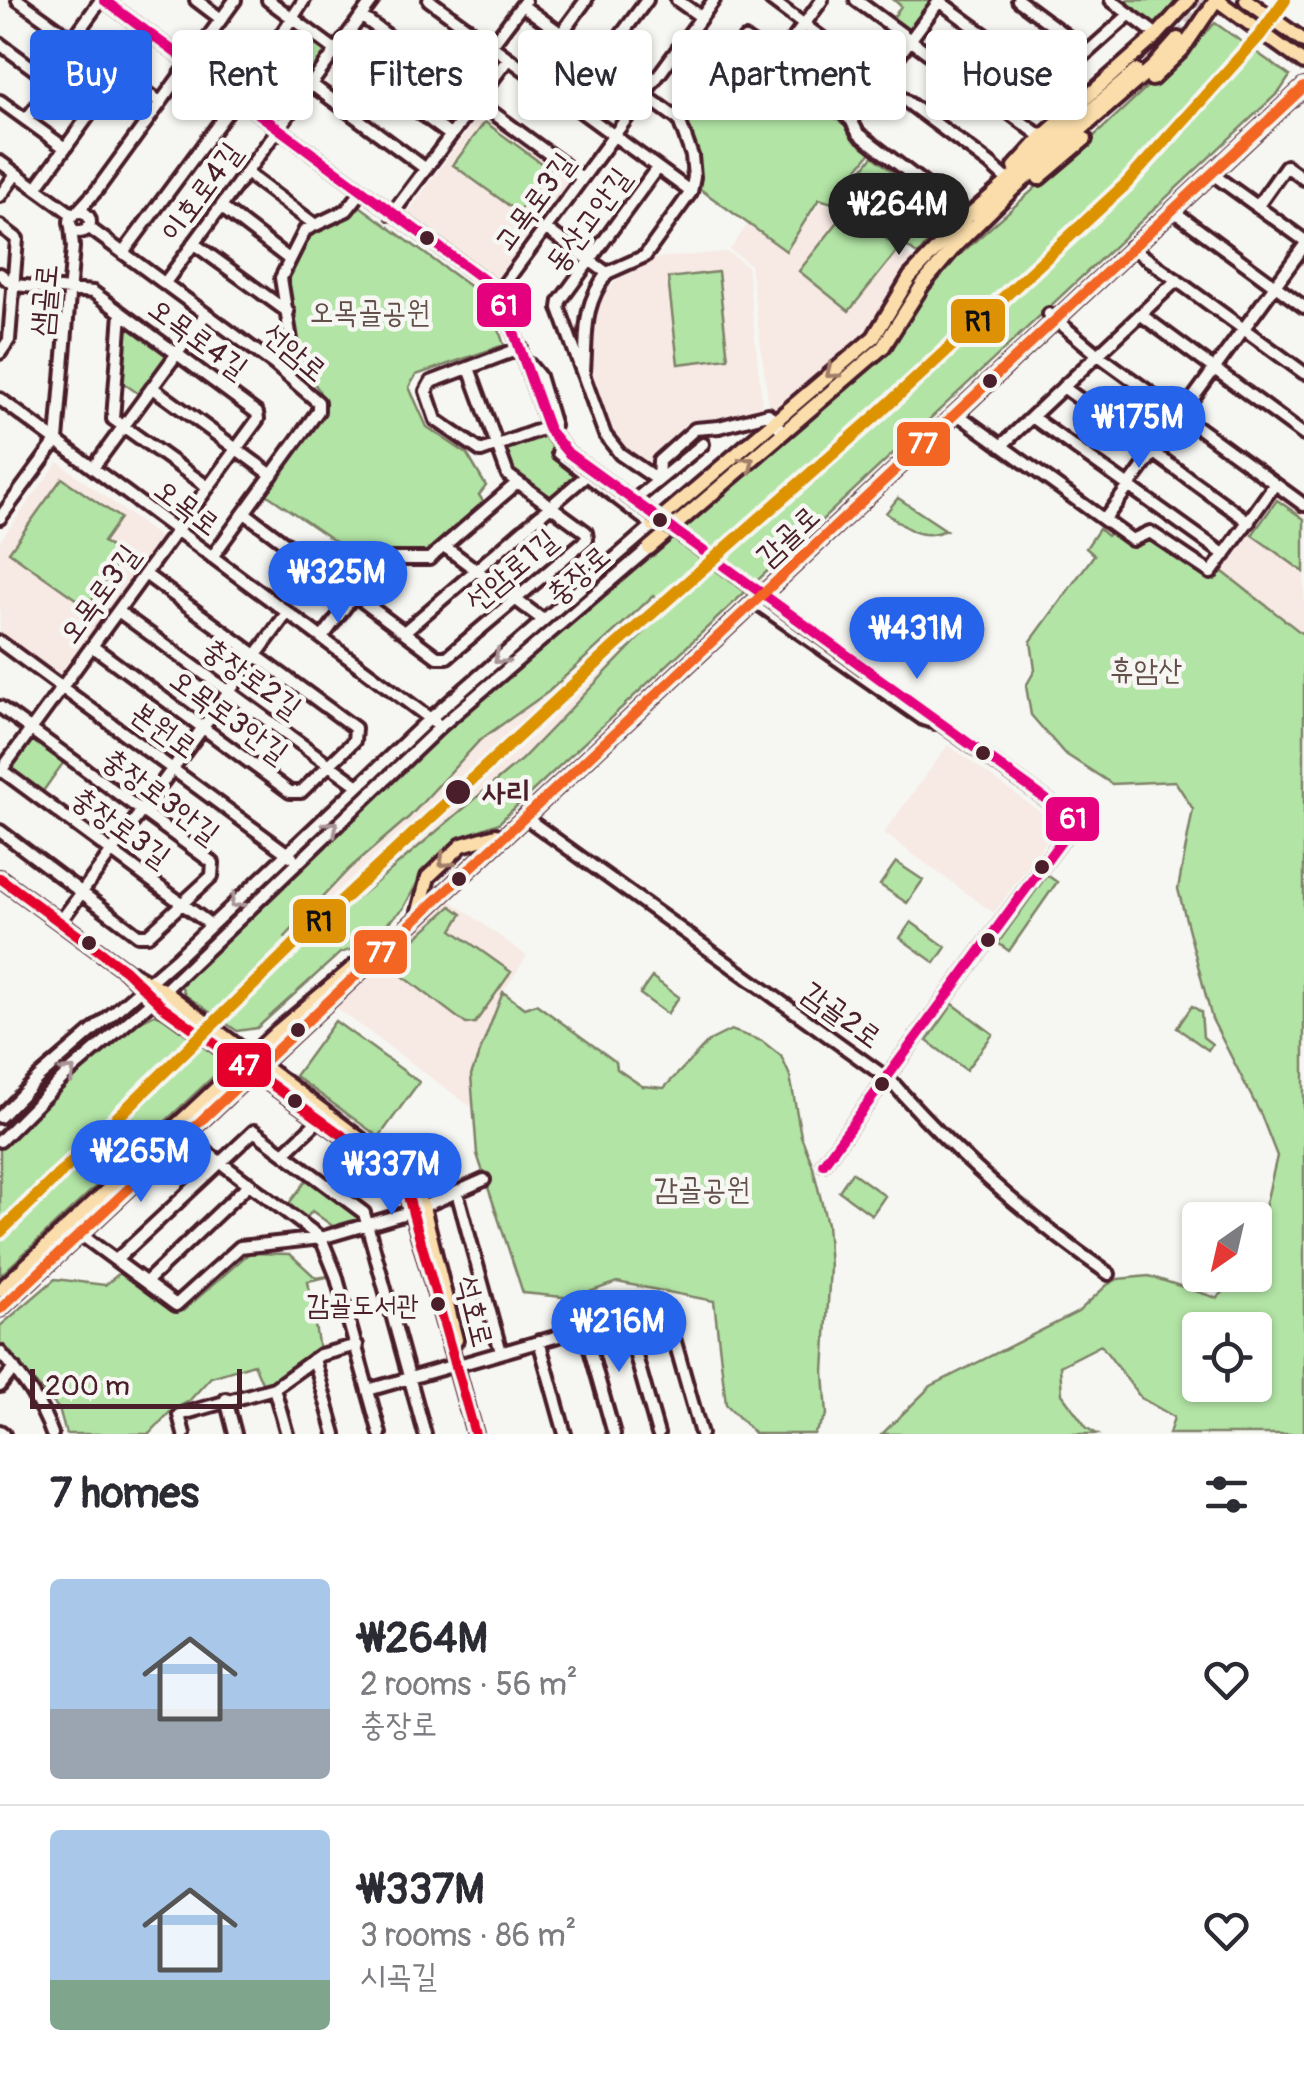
<!DOCTYPE html>
<meta charset="utf-8">
<style>
:root{--surface:#fff;--page:#f2f2f3;--text:#2b2b33;--muted:#7c7c81;--line:#e1e1e2;--accent:#2563eb}
body{margin:0;font-family:Pangolin,"Poor Story",sans-serif;background:var(--page);color:var(--text);height:100vh;display:flex;flex-direction:column;font-size:38px;white-space:nowrap}
*{box-sizing:border-box;margin:0}
p{font-size:32px;color:var(--muted)}
.icon{flex:none;width:55px;height:55px;fill:none;stroke:currentColor;stroke-width:2;stroke-linecap:round;stroke-linejoin:round}
.map{position:relative;height:1434px;overflow:hidden}
.panel{display:flex;flex-direction:column;background:var(--surface);flex:1}
.panel>*{flex:none}
.guide{position:absolute;left:30px;top:30px;width:1245px;height:90px;display:flex;gap:20px}
.needle{width:65px;rotate:214deg}
.controls{position:absolute;left:1182px;top:1202px;display:grid;gap:20px}
.controls a{display:grid;place-items:center;width:90px;height:90px;border-radius:10px;background:var(--surface);box-shadow:0 2px 8px #0004;font-size:50px}
.scale{position:absolute;left:30px;bottom:25px;width:212px;box-sizing:border-box;padding-left:10px;border:5px solid #4a1f2b;border-top:0;font-size:28px;line-height:35px;white-space:nowrap;color:#4a1f2b;-webkit-text-stroke:8px #f6f6f2;paint-order:stroke}
.price{position:absolute;translate:-50% -85px;padding:0 22px;border-radius:35px;background:var(--accent);color:#fff;font-size:32px;line-height:65px;filter:drop-shadow(0 2px 5px #0008)}
.price::after{content:'';position:absolute;left:50%;top:60px;width:30px;height:22px;margin-left:-15px;background:inherit;clip-path:polygon(0 0,100% 0,50% 100%)}
.price.current{background:#222;color:#fff}
ul{padding:0;list-style:none}
li{display:flex;align-items:center;gap:30px;height:250px;padding:0 50px}
li+li{border-top:2px solid var(--line)}
li span{display:grid;place-items:center;flex:none;width:280px;height:200px;border-radius:10px;color:#555}
li>.icon{margin-inline-start:auto}
span .icon{width:120px;height:120px;fill:#fffc;stroke-width:1}
li b{font-size:42px}
h2{display:flex;justify-content:space-between;align-items:center;height:120px;padding:0 50px;font-size:42px}
.tag{padding:0 35px;border-radius:10px;background:var(--surface);box-shadow:0 2px 8px #0004;font-size:35px;line-height:90px}
.tag.current{background:var(--accent);color:#fff}
.map>svg:first-child{display:block}
.built{fill:#f7e9e3}
.green{fill:#b2e4a5;stroke:#7e8268;stroke-width:2.5;fill-rule:evenodd}
.lines{fill:none;stroke-linecap:round;stroke-linejoin:round}
.major-tunnel{stroke:#d4cbca;stroke-width:12;stroke-dasharray:12 6;stroke-linecap:butt}
.minor-casing{stroke:#4a1f2b;stroke-width:18}
.major-casing{stroke:#4a1f2b;stroke-width:20}
.minor{stroke:#f6f6f2;stroke-width:10}
.major{stroke:#faddab;stroke-width:12}
.minor-bridge-casing{stroke:#4a1f2b;stroke-width:18;stroke-linecap:butt}
.minor-bridge{stroke:#f6f6f2;stroke-width:10}
.bus-1-casing{stroke:#f6f6f2;stroke-width:18}
.bus-2-casing{stroke:#f6f6f2;stroke-width:18}
.bus-3-casing{stroke:#f6f6f2;stroke-width:18}
.bus-1{stroke:#e5007d;stroke-width:10}
.bus-2{stroke:#f26522;stroke-width:10}
.bus-3{stroke:#e4002b;stroke-width:10}
.rail-1-casing{stroke:#f6f6f2;stroke-width:20}
.rail-1{stroke:#dd9206;stroke-width:12}
.oneway{stroke:#a27e6b}
.oneway2{stroke:#a99598}
.bus-dot{fill:#4a1f2b;stroke:#f6f6f2;stroke-width:4}
.labels{text-anchor:middle;stroke-width:9;stroke-linejoin:round;paint-order:stroke}
.bus-label{font-size:28px;fill:#4a1f2b;stroke:#f6f6f2;text-anchor:end}
.street-label{font-size:30px;fill:#4a1f2b;stroke:#f6f6f2}
.park-label{font-size:30px;fill:#64504a;stroke:#f6f6f2}
.stop-label{font-size:30px;font-weight:bold;fill:#4a1f2b;stroke:#f6f6f2;text-anchor:start}
.line-badge{stroke:#f6f6f2;stroke-width:4}
.badge-label{font-size:28px;text-anchor:middle;font-weight:bold;fill:#fff}
.pale-badge-label{font-size:28px;text-anchor:middle;font-weight:bold;fill:#111}
</style>
<div class="map">
<svg width="1304" height="1434" viewBox="0 0 1304 1434">
<rect width="100%" height="100%" fill="#f6f6f2"/>
<filter id="ink" filterUnits="userSpaceOnUse"><feTurbulence type="fractalNoise" baseFrequency=".01" numOctaves="2"/><feDisplacementMap in="SourceGraphic" scale="20" xChannelSelector="R" yChannelSelector="G"/><feConvolveMatrix kernelMatrix="1 2 1 2 8 2 1 2 1" color-interpolation-filters="sRGB"/></filter>
<g filter="url(#ink)">
<path class="built" d="M 480,113 L 574,182 L 500,283 L 407,214 Z
M 820,203 L 853,209 L 914,260 L 872,327 L 777,409 L 769,406 L 750,264 L 730,250 L 748,224 L 787,250 Z
M 727,252 L 747,266 L 762,402 L 750,425 L 729,435 L 699,440 L 655,476 L 624,453 L 608,434 L 588,371 L 585,345 L 598,302 L 619,278 L 657,258 Z
M 58,462 L 162,539 L 60,679 L 0,636 L 0,541 Z
M 1281,492 L 1304,510 L 1304,635 L 1223,572 Z
M 653,596 L 667,610 L 521,760 L 296,952 L 285,937 L 349,869 L 409,817 L 480,740 L 548,692 Z
M 948,745 L 1058,825 L 994,913 L 884,833 Z
M 450,900 L 527,956 L 503,992 L 471,1075 L 474,1109 L 334,1006 Z"/>
<path class="green" d="M 894,0 L 934,0 L 911,31 L 907,32 L 891,21 L 901,6 Z
M 1114,0 L 1176,0 L 1155,29 Z
M 1215,23 L 1290,76 L 1280,91 L 507,815 L 499,823 L 465,835 L 423,872 L 403,909 L 362,946 L 340,953 L 257,1028 L 237,1031 L 185,995 L 181,985 L 411,757 L 892,350 L 920,301 L 956,258 L 1102,129 ZM 653,596 L 666,610 L 521,760 L 295,951 L 285,937 L 349,869 L 409,817 L 480,740 L 548,692 Z
M 293,24 L 328,48 L 310,77 L 272,53 Z
M 52,31 L 74,49 L 52,77 L 30,62 Z
M 745,47 L 845,122 L 849,134 L 872,151 L 847,182 L 851,210 L 899,249 L 849,311 L 799,271 L 849,208 L 819,199 L 786,251 L 700,189 L 699,156 L 686,125 Z
M 485,122 L 549,169 L 518,212 L 453,165 Z
M 873,156 L 948,216 L 918,255 L 855,206 L 851,184 Z
M 357,204 L 483,296 L 492,309 L 504,345 L 416,375 L 409,387 L 427,427 L 467,454 L 486,486 L 479,495 L 486,506 L 429,553 L 380,551 L 365,562 L 266,494 L 324,409 C 322,384 307,376 287,361 L 294,340 L 285,276 L 312,228 Z
M 718,272 L 728,358 L 678,364 L 668,278 Z
M 130,325 L 172,355 L 143,397 L 119,380 L 124,329 Z
M 543,435 L 564,464 L 577,473 L 549,500 L 510,468 L 503,449 Z
M 62,478 L 120,518 L 103,542 L 123,556 L 87,607 L 9,552 Z
M 898,498 L 946,530 C 919,541 908,529 886,513 Z
M 1277,500 L 1304,519 L 1304,572 L 1252,535 Z
M 1099,529 L 1107,536 L 1111,531 L 1132,543 L 1150,537 L 1209,579 L 1223,572 L 1304,635 L 1304,1434 L 1169,1434 L 1174,1417 L 1141,1398 L 1101,1345 L 1060,1366 L 1062,1394 L 1087,1428 L 1097,1434 L 882,1434 L 931,1386 L 1078,1312 L 1107,1285 L 1118,1279 L 1149,1276 L 1217,1298 L 1241,1275 L 1255,1275 L 1255,1250 L 1277,1156 L 1261,1115 L 1212,1019 L 1178,889 L 1193,809 L 1175,781 L 1112,784 L 1064,753 L 1031,715 L 1026,686 L 1035,670 L 1031,641 L 1094,555 L 1086,548 ZM 1200,1330 L 1255,1330 L 1255,1385 L 1200,1385 Z
M 31,738 L 66,759 L 41,794 L 10,772 Z
M 896,862 L 923,880 L 907,903 L 880,885 Z
M 1047,875 L 1057,882 L 1009,951 L 998,943 Z
M 451,906 L 462,914 L 452,930 L 511,972 L 475,1023 L 466,1024 L 387,964 Z
M 911,922 L 946,947 L 935,963 L 900,938 Z
M 652,977 L 679,997 L 667,1014 L 640,994 Z
M 503,992 L 524,1008 L 536,1004 L 616,1062 L 617,1069 L 642,1086 L 664,1088 L 709,1041 L 731,1030 L 762,1041 L 781,1056 L 790,1076 L 801,1136 L 812,1164 L 827,1224 L 830,1267 L 824,1372 L 827,1415 L 814,1434 L 755,1434 L 726,1404 L 714,1301 L 617,1282 L 573,1298 L 523,1293 L 477,1154 L 471,1075 Z
M 953,1004 L 993,1034 L 966,1070 L 927,1041 Z
M 1192,1006 L 1201,1012 L 1203,1037 L 1212,1044 L 1208,1050 L 1177,1028 Z
M 155,1014 L 171,1020 L 219,1056 L 216,1074 L 0,1276 L 0,1147 L 29,1116 L 137,1023 Z
M 335,1021 L 419,1082 L 379,1137 L 295,1076 Z
M 852,1172 L 885,1196 L 872,1215 L 839,1191 Z
M 309,1177 L 357,1213 L 360,1224 L 338,1230 L 312,1211 L 305,1220 L 287,1206 Z
M 249,1253 L 290,1254 L 316,1278 L 336,1275 L 308,1281 L 319,1350 L 273,1382 L 263,1385 L 254,1364 L 211,1377 L 189,1401 L 171,1411 L 149,1434 L 66,1434 L 59,1409 L 0,1345 L 0,1326 L 55,1279 L 105,1285 L 120,1273 L 183,1311 Z"/>
<g class="lines">
<path class="major-tunnel" d="M 1178,39 L 1208,0"/>
<g class="minor-casing">
<path id="minor" d="M 18,0 L 160,102
M 104,0 L 499,291 L 549,430 L 568,453
M 196,0 L 221,19
M 268,0 L 450,135
M 304,0 L 269,53 L 426,169
M 429,0 L 691,192
M 677,0 L 701,17
M 771,0 L 990,164 L 1011,183
M 856,0 L 1042,137
M 1018,0 L 1088,52
M 1111,0 L 1157,35
M 939,1 L 1052,84
M 522,5 L 679,120
M 361,16 L 582,178
M 561,34 L 586,0
M 72,40 L 101,0
M 0,44 L 53,83
M 491,46 L 525,1
M 778,60 L 822,0
M 601,62 L 647,0
M 0,101 L 65,148
M 1015,117 L 1130,14
M 26,120 L 81,46
M 851,120 L 940,0
M 0,162 L 73,215
M 657,168 L 560,301 L 559,308 L 605,435 L 620,454 L 658,480
M 246,173 L 314,224
M 1211,173 L 1304,240
M 36,188 L 119,74
M 0,196 L 16,174
M 221,207 L 290,260
M 1257,207 L 1286,166 L 1304,179
M 1172,210 L 1304,307
M70 222a10 10 0 1 1 20 0a10 10 0 1 1-20 0Z
M 76,213 L 97,190 L 235,0
M 392,214 L 508,59
M 0,226 L 17,239 L 9,340 L 0,353
M 88,227 L 274,364 L 318,402 L 318,411 L 212,557
M 545,228 L 607,273
M 193,243 L 288,312
M 1131,247 L 1304,373
M 123,253 L 237,99
M 607,273 L 645,256 L 691,192 L 694,177 L 692,156 L 679,120 L 745,39 L 778,60 L 851,120 L 858,133 L 967,217
M 0,274 L 14,285 L 93,292 L 257,413 L 258,419 L 0,772
M 164,284 L 373,0
M 499,291 L 714,0
M 121,313 L 113,419 L 208,487
M 1049,314 L 1097,354 L 1304,505
M 1140,314 L 1304,435
M 521,348 L 431,382 L 426,391 L 436,420 L 481,451 L 542,429
M 274,364 L 291,340 L 281,278 L 305,230 L 347,210 L 362,191
M 529,364 L 539,376 L 554,426
M 584,371 C 587,330 582,308 607,273
M 1063,387 L 1249,522
M 153,388 L 272,475
M 0,399 L 436,723
M 956,413 L 1132,540 L 1150,532 L 1211,573 L 1275,484
M 1032,417 L 1225,555
M 1001,446 L 1177,280
M 558,453 L 655,527
M 93,468 L 206,314
M 658,480 L 659,461 L 695,429 L 719,427 L 768,414 L 784,433
M 637,498 L 703,444
M 245,513 L 437,657 L 447,657 L 587,539 L 586,532 L 508,475 L 469,368
M 0,518 L 57,440 L 73,247 L 71,226
M 1105,519 L 1304,246
M 444,546 L 543,620
M 754,601 L 923,719 L 935,723
M 118,611 L 357,785
M 404,632 L 588,474
M 322,638 L 378,563 L 384,559 L 429,559 L 517,483
M 0,642 L 292,857
M 92,646 L 290,792 L 301,792 L 354,741 L 355,728 L 145,574
M 0,707 L 213,863 L 212,876 L 148,935 L 138,935 L 0,831
M 0,769 L 211,925
M 526,818 L 891,1081 C 956,1155 1028,1218 1109,1274
M 60,922 L 287,613
M 0,1117 L 39,1077 L 178,957 L 424,724 L 653,525
M 184,1135 L 321,1238 L 336,1275 L 380,1434
M 0,1141 L 65,1076 L 164,991 L 440,727 L 649,548
M 284,1153 L 320,1119
M 823,1164 L 1076,821 L 866,670
M 457,1192 L 484,1180
M 80,1234 L 176,1305 L 240,1247 L 321,1238 L 413,1211 L 457,1192 L 501,1352
M 116,1260 L 254,1131 L 364,1213 L 425,1434
M 146,1282 L 250,1183
M 625,1317 L 658,1434
M 584,1328 L 614,1434
M 539,1341 L 565,1434
M 0,1352 C 22,1378 41,1402 52,1434
M 314,1359 L 335,1434
M 462,1364 L 659,1307 L 666,1310 L 701,1434
M 0,1386 L 14,1368
M 274,1388 L 287,1434
M 368,1390 L 455,1365
M 226,1399 L 235,1434
M 0,1431 L 4,1434
M 184,1434 L 179,1415 L 274,1388 L 320,1355 L 357,1345"/>
</g>
<g class="major-casing">
<path id="major" d="M 1217,0 L 1304,63
M 1246,0 L 1304,41
M 1152,79 L 1182,50 L 1216,0
M 1015,167 L 1042,137 L 1157,35 L 1189,0
M 1039,178 L 1085,139
M 653,525 L 874,337 L 910,277 L 967,217 L 1136,71
M 649,548 L 883,347 L 923,284 L 957,244 L 1014,188 L 1154,66 L 1178,39
M 0,878 L 125,970 L 162,1006 L 364,1151 L 392,1176 L 408,1196 L 475,1434
M 419,911 L 428,877 L 462,845 L 496,835
M 132,973 L 164,991 L 401,1170 L 423,1207 L 456,1340
M 0,1290 L 278,1031 L 375,949
M 0,1309 L 1304,87"/>
</g>
<use href="#minor" class="minor"/>
<use href="#major" class="major"/>
<g class="minor-bridge-casing">
<path id="minor-bridge" d="M 568,453 L 866,670"/>
</g>
<use href="#minor-bridge" class="minor-bridge"/>
<g class="bus-1-casing">
<path id="bus-1" d="M 104,0 L 499,291 L 549,430 L 568,453 L 1076,821 L 823,1164"/>
</g>
<g class="bus-2-casing">
<path id="bus-2" d="M 0,1309 L 1304,87"/>
</g>
<g class="bus-3-casing">
<path id="bus-3" d="M 0,878 L 125,970 L 162,1006 L 364,1151 L 392,1176 L 408,1196 L 475,1434"/>
</g>
<use href="#bus-1" class="bus-1"/>
<use href="#bus-2" class="bus-2"/>
<use href="#bus-3" class="bus-3"/>
<g class="rail-1-casing">
<path id="rail-1" d="M 0,1232 L 293,946 L 614,647 L 879,413 L 1126,184 L 1260,35 L 1285,0"/>
</g>
<use href="#rail-1" class="rail-1"/>
</g>
<defs><path id="oneway-chevron" d="M-2-3.5L2.5 0L-2 3.5" fill="none" stroke-width="1.6" stroke-linecap="round" stroke-linejoin="round" transform="scale(2.5)"/></defs>
<g class="oneway">
<use href="#oneway-chevron" transform="translate(832 372) rotate(140)"/>
<use href="#oneway-chevron" transform="translate(748 463) rotate(-40)"/>
<use href="#oneway-chevron" transform="translate(445 861) rotate(136)"/>
</g>
<g class="oneway2">
<use href="#oneway-chevron" transform="translate(500 658) rotate(139)"/>
<use href="#oneway-chevron" transform="translate(332 827) rotate(-43)"/>
<use href="#oneway-chevron" transform="translate(236 902) rotate(136)"/>
<use href="#oneway-chevron" transform="translate(69 1073) rotate(-42)"/>
</g>
</g>
<g class="bus-dot">
<circle cx="427" cy="238" r="9"/>
<circle cx="990" cy="381" r="9"/>
<circle cx="660" cy="520" r="9"/>
<circle cx="983" cy="753" r="9"/>
<circle cx="458" cy="792" r="14"/>
<circle cx="1042" cy="867" r="9"/>
<circle cx="459" cy="879" r="9"/>
<circle cx="988" cy="940" r="9"/>
<circle cx="89" cy="943" r="9"/>
<circle cx="298" cy="1030" r="9"/>
<circle cx="882" cy="1084" r="9"/>
<circle cx="295" cy="1101" r="9"/>
<circle cx="438" cy="1304" r="9"/>
</g>
<g class="labels">
<g class="bus-label">
<text x="419" y="1314">감골도서관</text>
</g>
<g class="street-label">
<text transform="translate(201 192) rotate(-54)" y="10">이호로4길</text>
<text transform="translate(534 202) rotate(-54)" y="10">고목로3길</text>
<text transform="translate(588 220) rotate(-54)" y="10">동산고안길</text>
<text transform="translate(44 300) rotate(-85)" y="10">샘골로</text>
<text transform="translate(198 338) rotate(36)" y="10">오목로4길</text>
<text transform="translate(295 352) rotate(40)" y="10">선암로</text>
<text transform="translate(187 507) rotate(37)" y="10">오목로</text>
<text transform="translate(788 536) rotate(-43)" y="10">감골로</text>
<text transform="translate(511 570) rotate(-40)" y="10">선암로1길</text>
<text transform="translate(578 575) rotate(-41)" y="10">충장로</text>
<text transform="translate(99 594) rotate(-54)" y="10">오목로3길</text>
<text transform="translate(252 678) rotate(36)" y="10">충장로2길</text>
<text transform="translate(229 716) rotate(36)" y="10">오목로3안길</text>
<text transform="translate(164 730) rotate(36)" y="10">본원로</text>
<text transform="translate(161 796) rotate(37)" y="10">충장로3안길</text>
<text transform="translate(121 827) rotate(36)" y="10">충장로3길</text>
<text transform="translate(842 1015) rotate(36)" y="10">감골2로</text>
<text transform="translate(475 1311) rotate(76)" y="10">석호로</text>
</g>
<g class="park-label">
<text x="370" y="322">오목골공원</text>
<text x="1146" y="680">휴암산</text>
<text x="702" y="1199">감골공원</text>
</g>
<g class="stop-label">
<text x="482" y="802">사리</text>
</g>
</g>
<g class="line-badge">
<rect x="475" y="281" width="58" height="48" rx="10" fill="#e5007d"/>
<rect x="949" y="297" width="58" height="48" rx="10" fill="#dd9206"/>
<rect x="895" y="420" width="57" height="48" rx="10" fill="#f26522"/>
<rect x="1044" y="795" width="57" height="48" rx="10" fill="#e5007d"/>
<rect x="291" y="897" width="57" height="48" rx="10" fill="#dd9206"/>
<rect x="352" y="928" width="57" height="48" rx="10" fill="#f26522"/>
<rect x="215" y="1041" width="58" height="48" rx="10" fill="#e4002b"/>
</g>
<g class="badge-label">
<text x="504" y="315">61</text>
<text x="923" y="453">77</text>
<text x="1073" y="828">61</text>
<text x="381" y="962">77</text>
<text x="244" y="1075">47</text>
</g>
<g class="pale-badge-label">
<text x="978" y="331">R1</text>
<text x="319" y="931">R1</text>
</g>
</svg>
<div class="controls">
<a><svg class="needle" viewBox="-14 -14 28 28"><path d="M0-13l5 13h-10z" fill="#e53935"/><path d="M0 13l5-13h-10z" fill="#7c7c81"/></svg></a>
<a><svg class="icon" aria-label="locate" viewBox="0 0 24 24"><circle cx="12" cy="12" r="6"/><path d="M12 2v4M12 18v4M2 12h4M18 12h4"/></svg></a>
</div>
<div class="scale">200 m</div>
<b class="price current" style="left:899px;top:258px">₩264M</b>
<b class="price" style="left:1139px;top:471px">₩175M</b>
<b class="price" style="left:338px;top:626px">₩325M</b>
<b class="price" style="left:917px;top:682px">₩431M</b>
<b class="price" style="left:141px;top:1205px">₩265M</b>
<b class="price" style="left:392px;top:1218px">₩337M</b>
<b class="price" style="left:619px;top:1375px">₩216M</b>
<div class="guide">
<a class="tag current">Buy</a>
<a class="tag">Rent</a>
<a class="tag">Filters</a>
<a class="tag">New</a>
<a class="tag">Apartment</a>
<a class="tag">House</a>
</div>
</div>
<section class="panel">
<h2>7 homes<svg class="icon" aria-label="filters" viewBox="0 0 24 24"><path d="M4 7h16M4 17h16"/><circle cx="9" cy="7" r="2"/><circle cx="15" cy="17" r="2"/></svg></h2>
<ul>
<li><span style="background:linear-gradient(#a9c7e8 65%,#9aa5b1 0)"><svg class="icon" aria-label="home" viewBox="0 0 24 24"><path d="M3 11l9-7 9 7M6 9v11h12V9"/></svg></span><div><b>₩264M</b><p>2 rooms · 56 m²</p><p>충장로</p></div><svg class="icon" aria-label="heart" viewBox="0 0 24 24"><path d="M12 20l-8-8c-3-5 5-10 8-4 3-6 11-1 8 4z"/></svg></li>
<li><span style="background:linear-gradient(#a9c7e8 75%,#7fa58c 0)"><svg class="icon" aria-label="home" viewBox="0 0 24 24"><path d="M3 11l9-7 9 7M6 9v11h12V9"/></svg></span><div><b>₩337M</b><p>3 rooms · 86 m²</p><p>시곡길</p></div><svg class="icon" aria-label="heart" viewBox="0 0 24 24"><path d="M12 20l-8-8c-3-5 5-10 8-4 3-6 11-1 8 4z"/></svg></li>
</ul>
</section>
